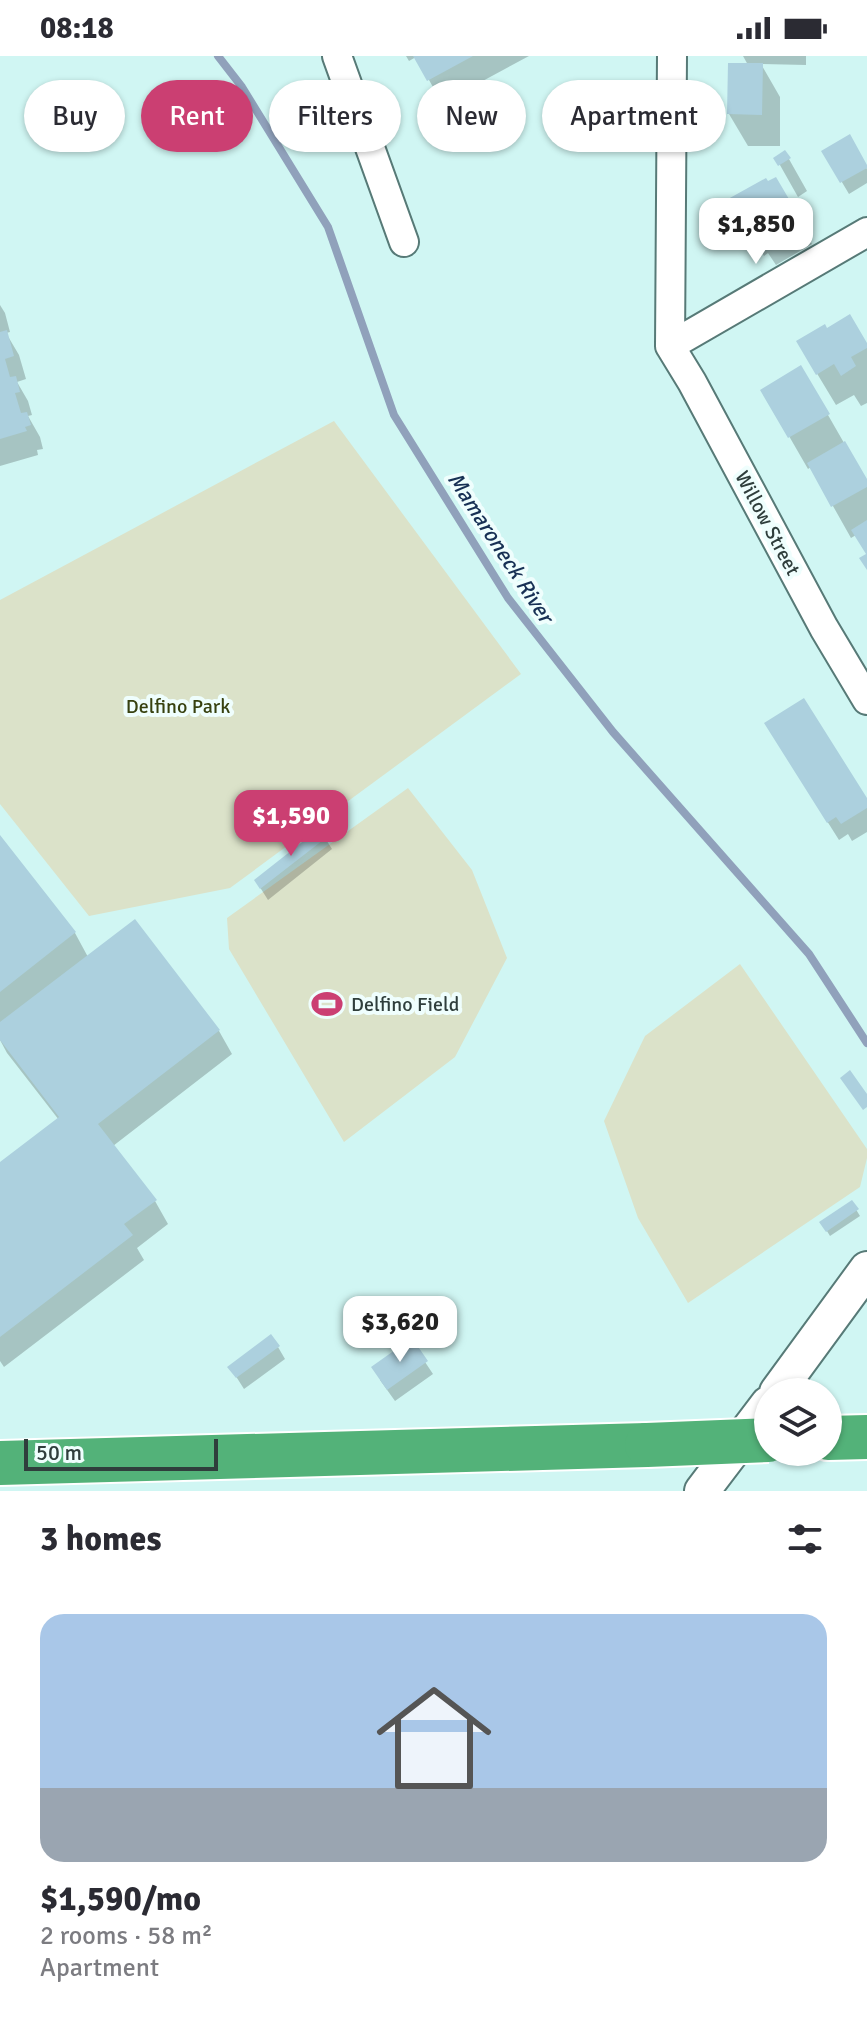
<!DOCTYPE html>
<meta charset="utf-8">
<style>
:root{--surface:#fff;--page:#f7f7f7;--text:#2b2b33;--muted:#7c7c81;--accent:#cb3f72}
body{margin:0;font-family:Signika,sans-serif;background:var(--page);color:var(--text);height:100vh;display:flex;flex-direction:column;font-size:30px;white-space:nowrap}
*{box-sizing:border-box;margin:0}
p{font-size:26px;color:var(--muted)}
.icon{flex:none;width:44px;height:44px;fill:none;stroke:currentColor;stroke-width:2;stroke-linecap:round;stroke-linejoin:round}
.map{position:relative;height:1435px;overflow:hidden}
.side{display:flex;flex-direction:column;background:var(--surface);flex:1}
.side>*{flex:none}
.hud{position:absolute;left:24px;top:24px;width:820px;height:72px;display:flex;gap:16px}
.controls{position:absolute;left:754px;top:1322px;display:grid;gap:16px}
.controls a{display:grid;place-items:center;width:88px;height:88px;border-radius:50%;background:var(--surface);box-shadow:0 2px 6px #0004;font-size:40px}
.scale{position:absolute;left:24px;bottom:20px;width:194px;box-sizing:border-box;padding-left:8px;border:4px solid #2f3e3c;border-top:0;font-size:22px;line-height:28px;white-space:nowrap;color:#2f3e3c;-webkit-text-stroke:6px #effefd;paint-order:stroke}
.price{position:absolute;translate:-50% -68px;padding:0 18px;border-radius:16px;background:#fff;color:#222;font-size:26px;line-height:52px;filter:drop-shadow(0 2px 4px #0008)}
.price::after{content:'';position:absolute;left:50%;top:48px;width:24px;height:18px;margin-left:-12px;background:inherit;clip-path:polygon(0 0,100% 0,50% 100%)}
.price.selected{background:var(--accent);color:#fff}
ul{padding:0;list-style:none}
li{display:grid;align-content:center;gap:16px;height:424px;padding:0 40px}
li span{display:grid;place-items:center;height:248px;border-radius:24px;color:#555}
li>.icon{margin-inline-start:auto}
span .icon{width:144px;height:144px;fill:#fffc;stroke-width:1}
li b{font-size:34px}
h2{display:flex;justify-content:space-between;align-items:center;height:96px;padding:0 40px;font-size:34px}
.tag{padding:0 28px;border-radius:36px;background:var(--surface);box-shadow:0 2px 6px #0004;font-size:28px;line-height:72px}
.tag.selected{background:var(--accent);color:#fff}
.status{display:flex;justify-content:space-between;align-items:center;height:56px;padding:0 40px;background:var(--surface);direction:ltr}
.status svg{height:22px;fill:currentColor}
.map>svg:first-child{display:block}
.green{fill:#dbe2c9}
.shadow{fill:#0003}
.lines{fill:none;stroke-linecap:round;stroke-linejoin:round}
.stream{stroke:#90a1bb;stroke-width:8}
.building{fill:#acd0de}
.minor-casing{stroke:#577a77;stroke-width:32}
.tertiary-casing{stroke:#577a77;stroke-width:38}
.motorway-casing{stroke:#fff;stroke-width:48}
.minor{stroke:#fff;stroke-width:28}
.tertiary{stroke:#fff;stroke-width:34}
.motorway{stroke:#53b279;stroke-width:44}
.motorway-bridge-casing{stroke:#fff;stroke-width:48;stroke-linecap:butt}
.motorway-bridge{stroke:#53b279;stroke-width:44}
.labels{text-anchor:middle;stroke-width:8;stroke-linejoin:round;paint-order:stroke}
.street-label{font-size:20px;fill:#2f3e3c;stroke:#effefd}
.park-label{font-size:20px;fill:#37410f;stroke:#effefd}
.poi-label{font-size:20px;fill:#2f3e3c;stroke:#effefd;text-anchor:start}
.water-label{font-size:22px;font-style:italic;fill:#173054;stroke:#effefd}
</style>
<div class="status"><b>08:18</b><svg viewBox="0 0 49 12"><path d="M0 12V9h3v3zM5 12V6h3v6zM10 12V3h3v9zM15 12V0h3v12zM26 1h20v11H26zM47 4h2v5h-2z"/></svg></div>
<div class="map">
<svg width="867" height="1435" viewBox="0 0 867 1435">
<rect width="100%" height="100%" fill="#d0f6f3"/>
<path class="green" d="M 334,365 L 521,618 L 230,832 L 89,860 L 0,748 L 0,544 Z
M 408,732 L 472,814 L 507,902 L 455,1001 L 344,1086 L 229,893 L 227,862 Z
M 740,908 L 867,1093 L 867,1102 L 860,1131 L 688,1247 L 638,1162 L 604,1065 L 645,980 Z"/>
<path class="shadow" d="M 406,0 L 529,0 L 442,47 L 416,1 L 409,5 Z
M 743,0 L 806,0 L 806,9 L 761,8 L 780,41 L 780,90 L 748,90 L 729,58 L 748,9 Z
M 849,81 L 867,113 L 867,127 L 849,138 L 824,96 Z
M 785,96 L 807,135 L 798,141 L 776,102 Z
M 775,123 L 812,188 L 776,209 L 768,197 L 764,200 L 731,144 Z
M 0,249 L 5,257 L 10,276 L 6,277 L 19,299 L 26,323 L 17,326 L 28,345 L 32,359 L 28,360 L 40,381 L 43,393 L 37,394 L 38,399 L 0,410 Z
M 798,286 L 867,291 L 867,347 L 861,350 L 854,339 L 836,349 Z
M 763,335 L 828,359 L 867,427 L 867,498 L 856,479 L 851,482 L 811,411 L 808,413 Z
M 777,686 L 867,746 L 867,776 L 852,785 L 848,778 L 839,784 Z
M 0,782 L 75,877 L 88,901 L 219,975 L 232,998 L 113,1090 L 155,1145 L 168,1168 L 137,1192 L 144,1204 L 4,1311 L 0,1305 L 0,1108 L 59,1064 L 7,997 L 0,984 Z
M 325,782 L 332,793 L 268,844 L 256,825 Z
M 852,1147 L 860,1160 L 830,1180 L 822,1167 Z
M 411,1285 L 433,1318 L 395,1345 L 380,1324 Z
M 278,1291 L 285,1303 L 244,1333 L 230,1311 Z"/>
<g class="lines">
<path class="stream" d="M 218,0 L 242,31 L 328,171 L 394,359 L 508,542 L 613,676 L 809,898 L 867,987"/>
</g>
<path class="building" d="M 413,0 L 473,0 L 427,25 Z
M 728,7 L 763,7 L 762,59 L 727,58 Z
M 850,78 L 867,109 L 867,112 L 840,127 L 821,95 Z
M 785,94 L 791,102 L 778,110 L 773,102 Z
M 776,121 L 796,155 L 756,178 L 749,166 L 744,169 L 728,143 L 766,122 L 768,125 Z
M 850,258 L 867,287 L 867,292 L 851,301 L 856,310 L 841,320 L 834,308 L 816,319 L 796,285 L 825,268 L 827,272 Z
M 7,274 L 14,300 L 5,303 L 10,321 L 16,320 L 20,336 L 15,337 L 21,357 L 27,356 L 31,369 L 25,371 L 27,375 L 0,383 L 0,276 Z
M 801,309 L 830,358 L 788,382 L 760,334 Z
M 845,385 L 867,423 L 867,431 L 831,451 L 807,407 Z
M 867,464 L 867,514 L 859,502 L 866,498 L 851,474 Z
M 804,642 L 867,742 L 867,752 L 841,768 L 836,761 L 827,767 L 764,667 Z
M 320,772 L 327,781 L 260,833 L 254,824 Z
M 0,779 L 76,876 L 0,936 Z
M 135,863 L 220,974 L 98,1068 L 157,1144 L 124,1168 L 133,1179 L 0,1281 L 0,1106 L 59,1061 L 0,984 L 0,966 Z
M 850,1014 L 867,1038 L 867,1051 L 863,1054 L 840,1022 Z
M 852,1144 L 859,1153 L 826,1176 L 819,1166 Z
M 271,1278 L 280,1290 L 236,1322 L 227,1311 Z
M 412,1282 L 428,1305 L 387,1334 L 371,1311 Z"/>
<g class="lines">
<g class="minor-casing">
<path id="minor" d="M 337,0 L 404,186
M 670,290 L 692,326 L 824,572 L 867,644
M 670,290 L 672,0
M 670,290 L 867,176"/>
</g>
<g class="tertiary-casing">
<path id="tertiary" d="M 777,1336 L 867,1213
M 702,1435 L 768,1348"/>
</g>
<g class="motorway-casing">
<path id="motorway" d="M 828,1382 L 867,1381
M 0,1407 L 647,1389"/>
</g>
<use href="#minor" class="minor"/>
<use href="#tertiary" class="tertiary"/>
<use href="#motorway" class="motorway"/>
<g class="motorway-bridge-casing">
<path id="motorway-bridge" d="M 647,1389 L 768,1384"/>
</g>
<use href="#motorway-bridge" class="motorway-bridge"/>
</g>
<defs>
<g id="stadium-bare" transform="scale(2.4)"><path d="M0-5a6.5 5 0 1 0 0 10a6.5 5 0 1 0 0-10ZM-3.5-1.8h7v3.6h-7Z" fill="#cb3f72" stroke="#effefd" stroke-width="2.5" paint-order="stroke"/></g>
</defs>
<g fill-rule="evenodd">
<use href="#stadium-bare" x="327" y="948"/>
</g>
<g class="labels">
<g class="street-label">
<text transform="translate(768 467) rotate(62)" y="7">Willow Street</text>
</g>
<g class="park-label">
<text x="178" y="657">Delfino Park</text>
</g>
<g class="poi-label">
<text x="351" y="955">Delfino Field</text>
</g>
<g class="water-label">
<text transform="translate(501 491) rotate(57)" y="8">Mamaroneck River</text>
</g>
</g>
</svg>
<div class="controls">
<a><svg class="icon" aria-label="layers" viewBox="0 0 24 24"><path d="M12 4l9 5-9 5-9-5zM3 14l9 5 9-5"/></svg></a>
</div>
<div class="scale">50 m</div>
<b class="price" style="left:756px;top:210px">$1,850</b>
<b class="price selected" style="left:291px;top:802px">$1,590</b>
<b class="price" style="left:400px;top:1308px">$3,620</b>
<div class="hud">
<a class="tag">Buy</a>
<a class="tag selected">Rent</a>
<a class="tag">Filters</a>
<a class="tag">New</a>
<a class="tag">Apartment</a>
</div>
</div>
<section class="side">
<h2>3 homes<svg class="icon" aria-label="filters" viewBox="0 0 24 24"><path d="M4 7h16M4 17h16"/><circle cx="9" cy="7" r="2"/><circle cx="15" cy="17" r="2"/></svg></h2>
<ul>
<li><span style="background:linear-gradient(#a9c7e8 70%,#9aa5b1 0)"><svg class="icon" aria-label="home" viewBox="0 0 24 24"><path d="M3 11l9-7 9 7M6 9v11h12V9"/></svg></span><div><b>$1,590/mo</b><p>2 rooms · 58 m²</p><p>Apartment</p></div></li>
</ul>
</section>
